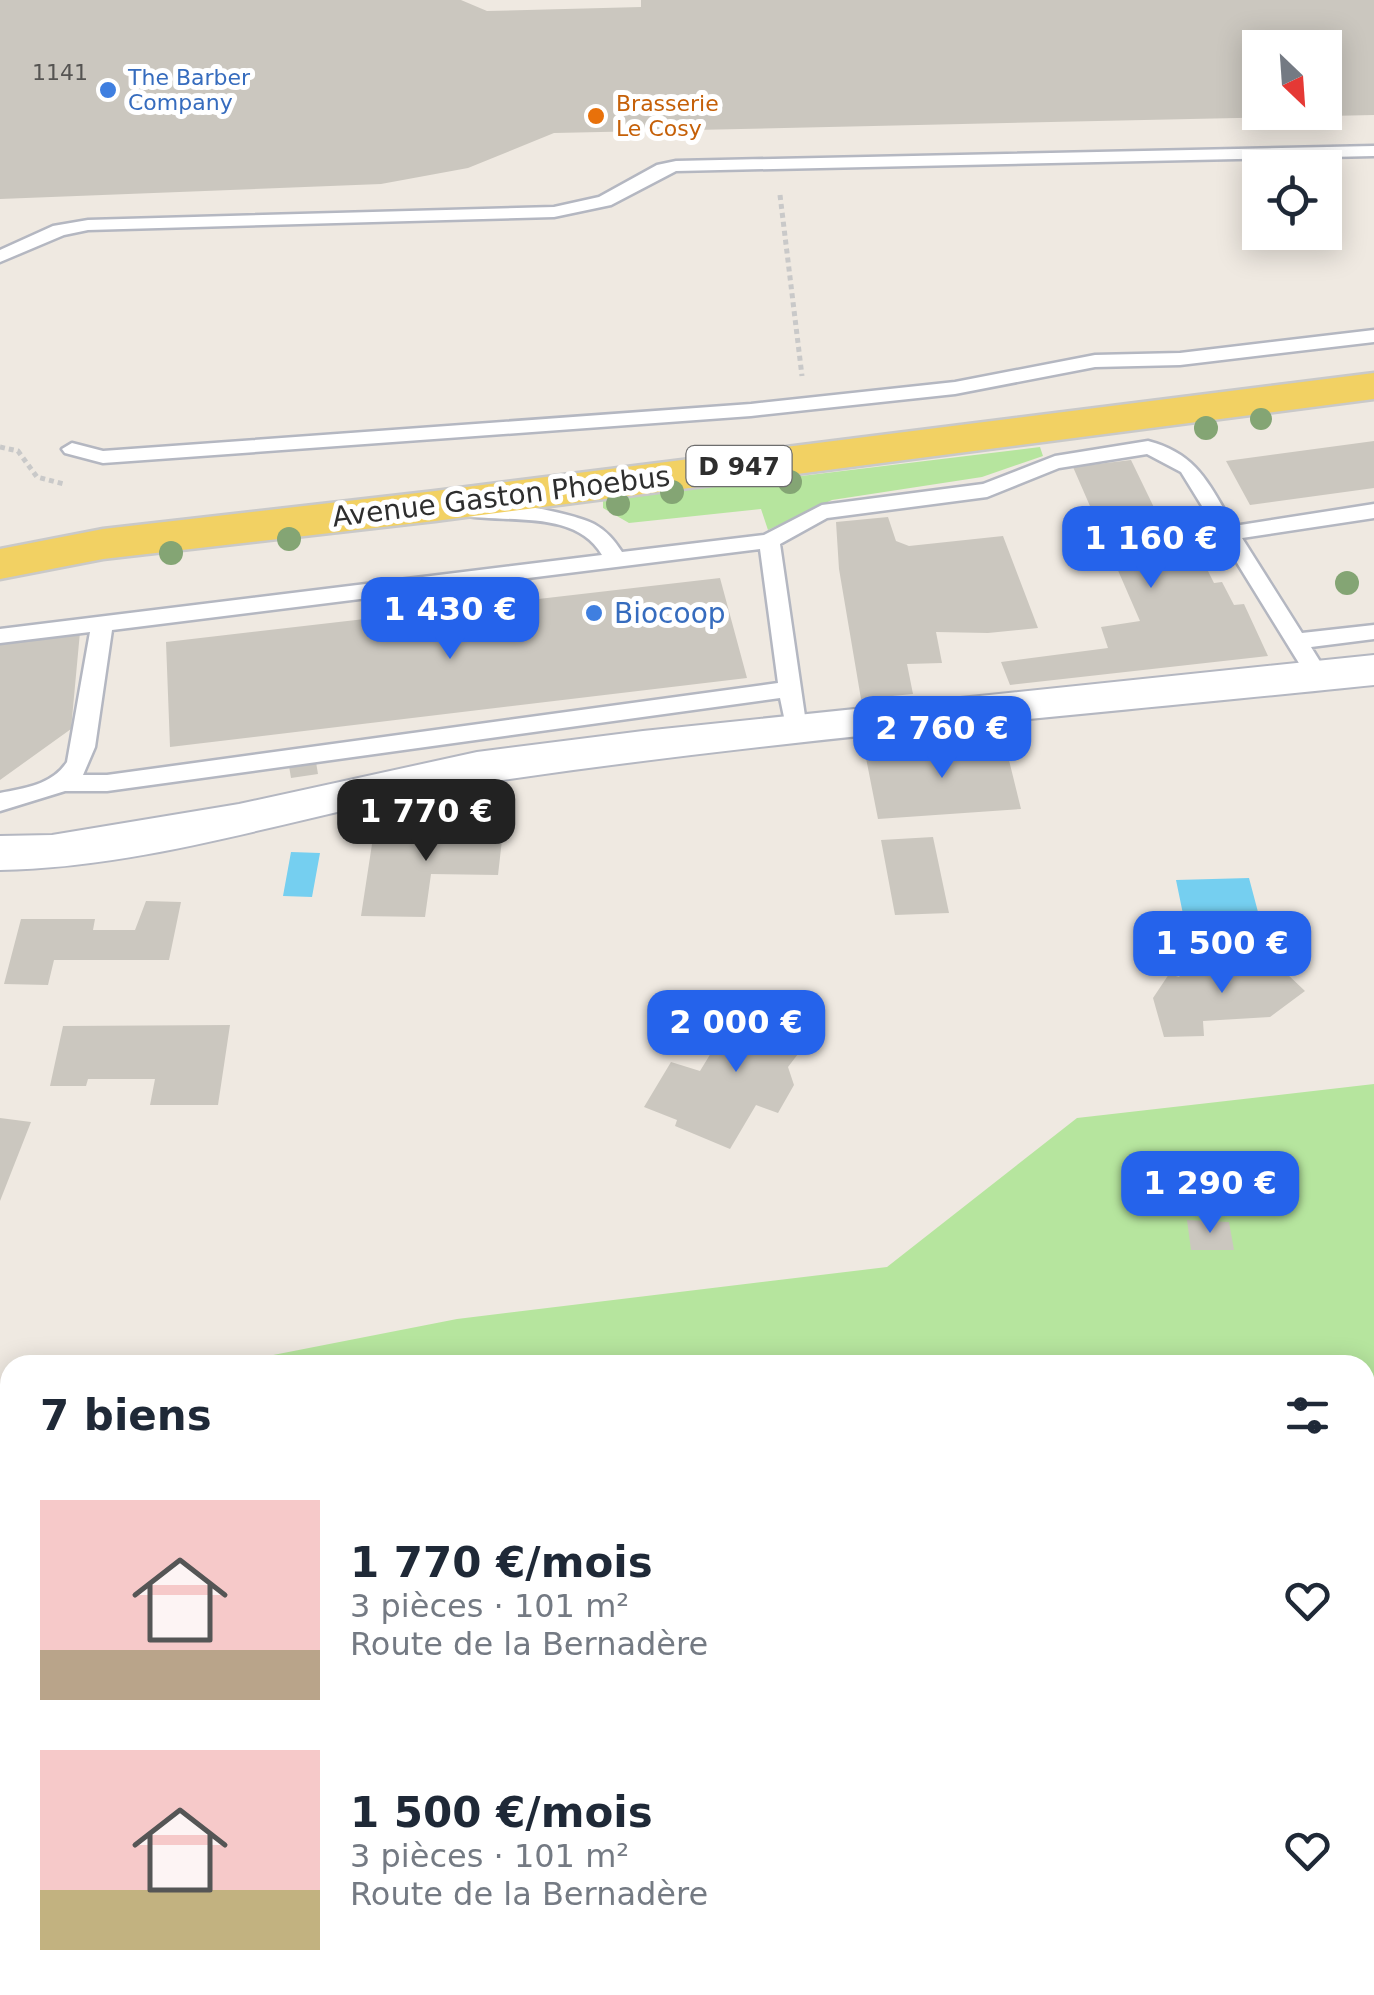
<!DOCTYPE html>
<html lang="fr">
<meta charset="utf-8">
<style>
:root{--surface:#fff;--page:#f2f2f3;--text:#1f2937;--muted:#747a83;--accent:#2563eb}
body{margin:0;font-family:"DejaVu Sans",sans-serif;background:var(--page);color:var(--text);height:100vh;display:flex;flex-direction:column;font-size:38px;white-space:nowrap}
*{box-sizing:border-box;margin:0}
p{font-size:32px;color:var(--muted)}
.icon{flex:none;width:55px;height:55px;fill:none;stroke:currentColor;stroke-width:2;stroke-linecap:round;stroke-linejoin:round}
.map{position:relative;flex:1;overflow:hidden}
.panel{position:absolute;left:0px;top:1355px;width:1375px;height:640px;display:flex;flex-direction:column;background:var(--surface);border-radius:30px 30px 0 0;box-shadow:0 5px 25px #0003}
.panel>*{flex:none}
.needle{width:65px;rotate:155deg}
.fabs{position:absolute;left:1242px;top:30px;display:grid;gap:20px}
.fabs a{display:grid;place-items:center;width:100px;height:100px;border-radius:0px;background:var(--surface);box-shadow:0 5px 25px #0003;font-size:50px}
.price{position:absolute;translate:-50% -85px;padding:0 22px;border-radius:20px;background:var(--accent);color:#fff;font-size:32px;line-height:65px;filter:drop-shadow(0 2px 5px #0008)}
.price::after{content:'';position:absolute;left:50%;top:60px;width:30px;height:22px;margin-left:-15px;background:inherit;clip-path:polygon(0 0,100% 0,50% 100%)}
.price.selected{background:#222;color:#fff}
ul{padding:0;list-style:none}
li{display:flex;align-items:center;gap:30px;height:250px;padding:0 40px}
li span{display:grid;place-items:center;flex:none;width:280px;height:200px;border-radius:0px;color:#555}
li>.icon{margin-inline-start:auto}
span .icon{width:120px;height:120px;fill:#fffc;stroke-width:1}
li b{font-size:42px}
h2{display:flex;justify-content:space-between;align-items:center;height:120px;padding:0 40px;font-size:42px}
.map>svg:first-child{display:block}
.green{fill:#b6e59e}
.water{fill:#75cff0}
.building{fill:#cbc7bf;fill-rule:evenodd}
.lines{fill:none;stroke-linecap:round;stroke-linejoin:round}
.service-casing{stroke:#b4b7c1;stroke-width:5}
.minor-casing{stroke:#b4b7c1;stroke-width:4}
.primary-casing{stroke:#c9c9c9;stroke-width:5}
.path{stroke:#c9c9c9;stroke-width:5;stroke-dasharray:5 4;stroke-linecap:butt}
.service{fill:#fff;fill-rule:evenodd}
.minor{fill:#fff;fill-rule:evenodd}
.primary{fill:#f2d163;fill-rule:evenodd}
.tree{fill:#84a574}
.shop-dot{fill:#3f7fe0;stroke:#fff;stroke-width:4}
.food-dot{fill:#e8710a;stroke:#fff;stroke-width:4}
.labels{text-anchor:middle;stroke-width:10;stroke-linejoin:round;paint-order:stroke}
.number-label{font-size:22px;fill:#555452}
.far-shop-label{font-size:22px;fill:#366cbe;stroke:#fff;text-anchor:start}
.far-food-label{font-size:22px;fill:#c56008;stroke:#fff;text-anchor:start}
.shield{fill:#fff;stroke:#6d6d6d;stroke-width:2.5}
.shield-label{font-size:25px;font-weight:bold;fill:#2e2e2e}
.street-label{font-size:28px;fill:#2e2e2e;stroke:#fff}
.shop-label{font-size:28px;fill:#366cbe;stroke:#fff;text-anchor:start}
</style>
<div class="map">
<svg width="1374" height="1995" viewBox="0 0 1374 1995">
<rect width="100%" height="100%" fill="#efe9e1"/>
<path class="green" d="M 1040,447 L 1043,456 L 982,477 L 832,500 L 768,530 L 761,509 L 629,523 L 603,508 L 603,500 Z
M 1374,1084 L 1374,1995 L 0,1995 L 0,1409 L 10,1407 L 10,1985 L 1365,1985 L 1365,1365 L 222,1365 L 457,1319 L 887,1267 L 1077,1118 Z"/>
<path class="water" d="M 291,852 L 320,853 L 312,897 L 283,896 Z
M 1249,878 L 1258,912 L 1183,914 L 1176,880 Z"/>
<path class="building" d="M 0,0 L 461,0 L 487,11 L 641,7 L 641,0 L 1374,0 L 1374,115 L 554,133 L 468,168 L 381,184 L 0,199 ZM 1260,48 L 1325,48 L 1325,112 L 1260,112 Z
M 1374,441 L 1374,488 L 1250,505 L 1226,461 Z
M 1131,460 L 1162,524 L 1201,519 L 1219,557 L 1198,559 L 1204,571 L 1208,571 L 1214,583 L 1222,582 L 1234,605 L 1244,604 L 1268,656 L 1010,685 L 1001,662 L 1108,648 L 1101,627 L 1140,621 L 1073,467 Z
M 888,517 L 896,541 L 909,546 L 1003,536 L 1038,628 L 988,633 L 936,632 L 942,663 L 907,664 L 913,694 L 861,699 L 839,569 L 836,522 Z
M 720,578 L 747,678 L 170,747 L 166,642 Z
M 80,632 L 71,729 L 0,780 L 0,645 Z
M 1005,744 L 1021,809 L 878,819 L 865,753 Z
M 316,762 L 318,774 L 291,778 L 289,766 Z
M 432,821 L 504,822 L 498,875 L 431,874 L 425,917 L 361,916 L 374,831 L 431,832 Z
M 933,837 L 949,913 L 895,915 L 881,840 Z
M 146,901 L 181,902 L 169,960 L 54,960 L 48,985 L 4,984 L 21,919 L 95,919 L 93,930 L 135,930 Z
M 1266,954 L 1305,991 L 1270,1017 L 1203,1021 L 1204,1036 L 1164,1037 L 1153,998 L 1169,974 L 1179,977 L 1187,967 L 1212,966 L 1214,973 L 1235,974 Z
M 794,993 L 808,1041 L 788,1067 L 794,1085 L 778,1113 L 756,1105 L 730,1149 L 675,1126 L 677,1120 L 644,1107 L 671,1062 L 700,1071 L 714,1048 L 727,1052 L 745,1045 L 750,1038 L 742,998 Z
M 230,1025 L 218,1105 L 150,1105 L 155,1079 L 88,1079 L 86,1086 L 50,1086 L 63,1026 Z
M 0,1118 L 31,1122 L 0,1201 Z
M 1187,1220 L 1229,1222 L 1234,1250 L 1191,1250 Z"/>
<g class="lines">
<g class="service-casing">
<path id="service" d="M 1374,146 L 1374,156 L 676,171 L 611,205 L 554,217 L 88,230 L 64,235 L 0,262 L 0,250 L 53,226 L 88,220 L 554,207 L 599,197 L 657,165 L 676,161 Z
M 1374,330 L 1374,342 L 1180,365 L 1095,367 L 955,394 L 751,416 L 103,463 L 65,453 L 62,449 L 72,443 L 103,451 L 751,404 L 955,382 L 1095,355 L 1180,353 Z
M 1148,441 C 1198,454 1209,485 1234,526 L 1374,504 L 1374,518 L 1242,538 L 1302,633 L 1374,625 L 1374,639 L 1311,647 L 1329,676 L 1318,684 L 1310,681 L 1181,472 L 1147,454 L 1059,468 L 987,497 L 827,518 L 780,544 L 807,730 L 804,736 L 788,736 L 780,698 L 107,791 L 65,791 L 0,811 L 0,793 C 25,788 52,785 67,762 L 90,632 L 0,643 L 0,629 L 602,555 C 574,507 501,525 456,514 L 453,509 C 470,492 571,512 594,524 C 607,531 614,540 622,552 L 764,535 L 822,505 L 983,484 L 1055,456 ZM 760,549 L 778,683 L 107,775 L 83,775 L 95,747 L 112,630 Z"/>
</g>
<g class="minor-casing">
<path id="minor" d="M 1374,655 L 1374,685 C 1077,716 777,739 482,783 C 321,807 164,867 0,870 L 0,836 L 52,835 L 239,804 L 477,752 L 643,731 Z"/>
</g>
<g class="primary-casing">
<path id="primary" d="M 1374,373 L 1374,399 L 435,521 L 103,559 L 0,579 L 0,549 L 103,529 L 435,491 Z"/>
</g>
<path class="path" d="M 780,195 L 802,376
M 0,447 L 18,451 L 37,477 L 64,484"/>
<use href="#service" class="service"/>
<use href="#minor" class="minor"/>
<use href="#primary" class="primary"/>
</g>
<g class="tree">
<circle cx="1261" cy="419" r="11"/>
<circle cx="1206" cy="428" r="12"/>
<circle cx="790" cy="482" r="12"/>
<circle cx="672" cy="492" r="12"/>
<circle cx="618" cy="504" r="12"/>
<circle cx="289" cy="539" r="12"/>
<circle cx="171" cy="553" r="12"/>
<circle cx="1347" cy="583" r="12"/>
</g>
<g class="shop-dot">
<circle cx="108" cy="90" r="10"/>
<circle cx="594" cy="613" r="10"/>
</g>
<circle class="food-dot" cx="596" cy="116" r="10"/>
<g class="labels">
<g class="number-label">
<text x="60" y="80">1141</text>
</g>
<g class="far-shop-label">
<text x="128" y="85">The Barber<tspan x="128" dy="25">Company</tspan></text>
</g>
<g class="far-food-label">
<text x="616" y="111">Brasserie<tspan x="616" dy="25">Le Cosy</tspan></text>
</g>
<rect class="shield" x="686.5" y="446" width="105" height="40" rx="8"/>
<g class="shield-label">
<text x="739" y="475">D 947</text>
</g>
<g class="street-label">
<text transform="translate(501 496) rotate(-7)" y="10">Avenue Gaston Phoebus</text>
</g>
<g class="shop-label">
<text x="614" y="623">Biocoop</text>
</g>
</g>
</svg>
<div class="fabs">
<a><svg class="needle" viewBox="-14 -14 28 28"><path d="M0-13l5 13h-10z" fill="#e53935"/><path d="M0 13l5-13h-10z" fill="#747a83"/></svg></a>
<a><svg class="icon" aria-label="locate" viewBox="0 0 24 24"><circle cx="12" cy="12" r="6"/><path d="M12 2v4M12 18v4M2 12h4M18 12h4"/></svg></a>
</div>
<b class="price" style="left:1151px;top:591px">1 160 €</b>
<b class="price" style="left:450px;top:662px">1 430 €</b>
<b class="price" style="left:942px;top:781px">2 760 €</b>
<b class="price selected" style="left:426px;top:864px">1 770 €</b>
<b class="price" style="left:1222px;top:996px">1 500 €</b>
<b class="price" style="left:736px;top:1075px">2 000 €</b>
<b class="price" style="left:1210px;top:1236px">1 290 €</b>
<section class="panel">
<h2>7 biens<svg class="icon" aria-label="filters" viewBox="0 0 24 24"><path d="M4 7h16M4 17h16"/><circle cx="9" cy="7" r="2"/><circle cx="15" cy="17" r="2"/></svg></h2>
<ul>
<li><span style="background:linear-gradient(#f6c9c9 75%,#b9a48a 0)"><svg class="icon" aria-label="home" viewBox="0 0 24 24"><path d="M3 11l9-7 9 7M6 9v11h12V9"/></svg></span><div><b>1 770 €/mois</b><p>3 pièces · 101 m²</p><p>Route de la Bernadère</p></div><svg class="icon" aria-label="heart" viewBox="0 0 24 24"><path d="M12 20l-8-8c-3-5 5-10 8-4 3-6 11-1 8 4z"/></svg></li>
<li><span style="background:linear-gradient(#f6c9c9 70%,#c2b280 0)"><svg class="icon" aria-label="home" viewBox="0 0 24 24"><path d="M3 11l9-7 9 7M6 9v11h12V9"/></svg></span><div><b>1 500 €/mois</b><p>3 pièces · 101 m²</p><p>Route de la Bernadère</p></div><svg class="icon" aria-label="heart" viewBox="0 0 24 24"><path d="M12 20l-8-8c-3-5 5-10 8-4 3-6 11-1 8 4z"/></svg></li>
</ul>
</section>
</div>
